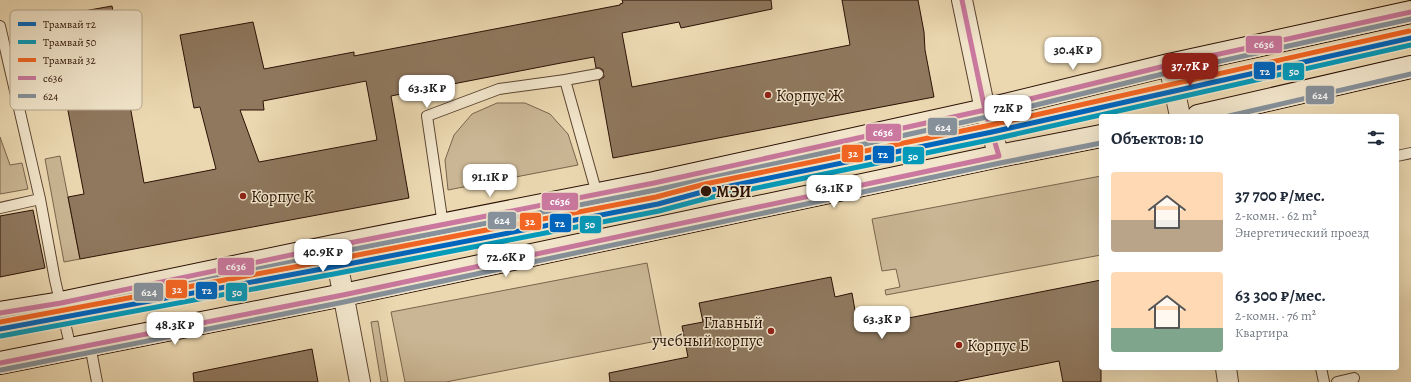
<!DOCTYPE html>
<html lang="ru">
<meta charset="utf-8">
<style>
:root{--surface:#fff;--page:#f2f2f3;--text:#1f2937;--muted:#747a83;--accent:#8f2418}
body{margin:0;font-family:Alegreya,serif;background:var(--page);color:var(--text);height:100vh;display:flex;flex-direction:column;font-size:15px;white-space:nowrap}
*{box-sizing:border-box;margin:0}
p{font-size:13px;color:var(--muted)}
.icon{flex:none;width:22px;height:22px;fill:none;stroke:currentColor;stroke-width:2;stroke-linecap:round;stroke-linejoin:round}
.map{position:relative;flex:1;overflow:hidden}
.sheet{position:absolute;left:1099px;top:114px;width:300px;height:256px;display:flex;flex-direction:column;background:var(--surface);border-radius:4px;box-shadow:0 4px 16px #0002}
.sheet>*{flex:none}
.price{position:absolute;translate:-50% -34px;padding:0 9px;border-radius:8px;background:#fff;color:#222;font-size:13px;line-height:26px;filter:drop-shadow(0 1px 2px #0008)}
.price::after{content:'';position:absolute;left:50%;top:24px;width:12px;height:9px;margin-left:-6px;background:inherit;clip-path:polygon(0 0,100% 0,50% 100%)}
.price.on{background:var(--accent);color:#fff}
ul{padding:0;list-style:none}
li{display:flex;align-items:center;gap:12px;height:100px;padding:0 12px}
li span{display:grid;place-items:center;flex:none;width:112px;height:80px;border-radius:4px;color:#555}
li>.icon{margin-inline-start:auto}
span .icon{width:48px;height:48px;fill:#fffc;stroke-width:1}
li b{font-size:17px}
h2{display:flex;justify-content:space-between;align-items:center;height:48px;padding:0 12px;font-size:17px}
.map>svg:first-child{display:block}
.green{fill:#cab694;stroke:#7a644c}
.building{fill:#8f785e;stroke:#2b1105;fill-rule:evenodd}
.lines{fill:none;stroke-linecap:round;stroke-linejoin:round}
.service-casing{stroke:#5b4330;stroke-width:12}
.minor-casing{stroke:#5b4330;stroke-width:22}
.secondary-casing{stroke:#2b1105;stroke-width:24}
.service{stroke:#f2e6cc;stroke-width:10}
.minor{stroke:#f2e6cc;stroke-width:20}
.secondary{stroke:#f2e6cc;stroke-width:22}
.bus-1-casing{stroke:#f2e6cc;stroke-width:8}
.bus-2-casing{stroke:#f2e6cc;stroke-width:8}
.bus-1{stroke:#ca789f;stroke-width:5}
.bus-2{stroke:#86919b;stroke-width:5}
.tram-1-casing{stroke:#f2e6cc;stroke-width:8}
.tram-2-casing{stroke:#f2e6cc;stroke-width:8}
.tram-3-casing{stroke:#f2e6cc;stroke-width:8}
.tram-1{stroke:#0065bd;stroke-width:5}
.tram-2{stroke:#049aba;stroke-width:5}
.tram-3{stroke:#f26522;stroke-width:5}
.poi-dot{fill:#8f2418;stroke:#f2e6cc;stroke-width:1.5}
.stop-dot{fill:#2b1105;stroke:#f2e6cc;stroke-width:1.5}
.labels{text-anchor:middle;stroke-width:3;stroke-linejoin:round;paint-order:stroke}
.poi-label{font-size:16px;fill:#2b1105;stroke:#f2e6cc;text-anchor:start}
.stop-label{font-size:16px;font-weight:bold;fill:#2b1105;stroke:#f2e6cc;text-anchor:start}
.key{fill:#f2e6cc;stroke:#b6a690;stroke-width:1}
.key-label{font-size:11px;fill:#2b1105}
.line-badge{stroke:#f2e6cc;stroke-width:1.5}
.badge-label{font-size:11px;text-anchor:middle;font-weight:bold;fill:#fff}
</style>
<div class="map">
<svg width="1411" height="382" viewBox="0 0 1411 382">
<rect width="100%" height="100%" fill="#ebd8b1"/>
<filter id="stains"><feTurbulence type="fractalNoise" baseFrequency=".005" numOctaves="4"/><feColorMatrix values="0 0 0 0 .2 0 0 0 0 .09 0 0 0 0 .02 0 0 0 .5 -.17"/></filter>
<radialGradient id="worn" r=".72"><stop offset=".6" stop-color="#630" stop-opacity="0"/><stop offset="1" stop-color="#630" stop-opacity=".3"/></radialGradient>
<path class="green" d="M 497,103 L 525,103 L 550,114 L 568,134 L 578,165 L 448,190 L 445,160 L 454,135 L 472,114 Z
M 0,137 L 10,165 L 22,163 L 28,189 L 0,194 Z
M 60,156 L 80,259 L 64,262 L 45,159 Z
M 1101,176 L 1101,255 L 886,295 L 885,290 L 900,287 L 896,269 L 882,271 L 872,219 Z
M 647,263 L 662,340 L 446,382 L 405,382 L 391,312 Z
M 378,321 L 388,382 L 381,382 L 371,322 Z"/>
<path class="building" d="M 622,0 L 771,0 L 772,9 L 681,28 L 679,22 L 622,33 L 632,87 L 850,45 L 842,0 L 918,0 L 924,32 L 925,50 L 934,97 L 613,158 L 599,80 L 604,77 L 603,70 L 600,68 L 596,68 L 594,57 L 561,63 L 391,96 L 409,198 L 80,259 L 68,197 L 84,194 L 50,17 L 112,6 L 144,183 L 216,169 L 200,107 L 194,108 L 180,35 L 253,22 L 264,69 L 354,52 L 354,56 L 620,5 L 620,4 L 623,3 ZM 366,81 L 377,140 L 259,162 L 240,110 L 264,110 L 263,101 Z
M 33,210 L 45,268 L 0,277 L 0,216 Z
M 831,277 L 835,297 L 852,293 L 858,328 L 1101,280 L 1101,382 L 1063,382 L 1059,361 L 954,382 L 610,382 L 609,373 L 688,357 L 682,326 L 703,322 L 699,303 Z
M 312,349 L 318,382 L 194,382 L 193,373 Z"/>
<g class="lines">
<g class="service-casing">
<path id="service" d="M 0,26 L 40,199 L 55,280 L 71,349
M 565,80 L 598,74
M 1397,156 L 1411,153
M 0,208 L 40,199
M 443,225 L 427,116 L 499,89 L 565,80 L 597,194
M 90,345 L 97,382
M 1321,368 L 1324,382
M 1337,382 L 1354,378"/>
</g>
<g class="minor-casing">
<path id="minor" d="M 962,0 L 985,110 L 999,156
M 1169,65 L 1180,116
M 334,246 L 360,382
M 1226,368 L 1228,382"/>
</g>
<g class="secondary-casing">
<path id="secondary" d="M 1198,116 L 1411,67
M 0,313 L 61,303 L 334,246 L 654,183 L 985,110 L 1169,65 L 1411,12
M 0,363 L 343,295 L 999,156 L 1101,136"/>
</g>
<use href="#service" class="service"/>
<use href="#minor" class="minor"/>
<use href="#secondary" class="secondary"/>
<g class="bus-1-casing">
<path id="bus-1" d="M 0,313 L 61,303 L 334,246 L 654,183 L 985,110 L 1169,65 L 1411,12
M 0,363 L 343,295 L 999,156 L 985,110 L 962,0"/>
</g>
<g class="bus-2-casing">
<path id="bus-2" d="M 1229,116 L 1411,74
M 1,320 L 62,310 L 335,253 L 656,190 L 987,117 L 1171,72 L 1411,19
M 1,370 L 344,302 L 1000,163 L 1101,143"/>
</g>
<use href="#bus-1" class="bus-1"/>
<use href="#bus-2" class="bus-2"/>
<g class="tram-1-casing">
<path id="tram-1" d="M 0,329 L 338,266 L 658,204 L 706,191 L 992,132 L 1411,38"/>
</g>
<g class="tram-2-casing">
<path id="tram-2" d="M 1,336 L 339,273 L 659,211 L 708,198 L 994,139 L 1411,45"/>
</g>
<g class="tram-3-casing">
<path id="tram-3" d="M 0,322 L 337,259 L 656,197 L 705,184 L 991,125 L 1409,31"/>
</g>
<use href="#tram-1" class="tram-1"/>
<use href="#tram-2" class="tram-2"/>
<use href="#tram-3" class="tram-3"/>
</g>
<g class="poi-dot">
<circle cx="768" cy="95" r="4"/>
<circle cx="243" cy="196" r="4"/>
<circle cx="771" cy="331" r="4"/>
<circle cx="959" cy="345" r="4"/>
</g>
<circle class="stop-dot" cx="706" cy="191" r="6"/>
<g class="labels">
<g class="poi-label">
<text x="776" y="101">Корпус Ж</text>
<text x="251" y="202">Корпус К</text>
<text x="763" y="328" text-anchor="end">Главный<tspan x="763" dy="18">учебный корпус</tspan></text>
<text x="967" y="351">Корпус Б</text>
</g>
<g class="stop-label">
<text x="716" y="197">МЭИ</text>
</g>
</g>
<rect x="10" y="10" width="132" height="100" rx="6" class="key"/>
<rect x="18" y="22" width="18" height="4" fill="#0065bd"/>
<rect x="18" y="40" width="18" height="4" fill="#049aba"/>
<rect x="18" y="58" width="18" height="4" fill="#f26522"/>
<rect x="18" y="76" width="18" height="4" fill="#ca789f"/>
<rect x="18" y="94" width="18" height="4" fill="#86919b"/>
<g class="key-label">
<text x="43" y="28">Трамвай т2</text>
<text x="43" y="46">Трамвай 50</text>
<text x="43" y="64">Трамвай 32</text>
<text x="43" y="82">с636</text>
<text x="43" y="100">624</text>
</g>
<g class="line-badge">
<rect x="1245" y="35" width="38" height="19" rx="4" fill="#ca789f"/>
<rect x="1253" y="61" width="23" height="19" rx="4" fill="#0065bd"/>
<rect x="1282" y="62" width="23" height="19" rx="4" fill="#049aba"/>
<rect x="1305" y="85" width="30" height="20" rx="4" fill="#86919b"/>
<rect x="927" y="117" width="31" height="19" rx="4" fill="#86919b"/>
<rect x="865" y="123" width="37" height="19" rx="4" fill="#ca789f"/>
<rect x="841" y="144" width="23" height="19" rx="4" fill="#f26522"/>
<rect x="872" y="145" width="23" height="19" rx="4" fill="#0065bd"/>
<rect x="902" y="146" width="23" height="19" rx="4" fill="#049aba"/>
<rect x="541" y="192" width="38" height="19" rx="4" fill="#ca789f"/>
<rect x="487" y="211" width="30" height="19" rx="4" fill="#86919b"/>
<rect x="519" y="212" width="23" height="19" rx="4" fill="#f26522"/>
<rect x="549" y="213" width="23" height="20" rx="4" fill="#0065bd"/>
<rect x="579" y="215" width="23" height="19" rx="4" fill="#049aba"/>
<rect x="217" y="257" width="38" height="19" rx="4" fill="#ca789f"/>
<rect x="165" y="279" width="23" height="20" rx="4" fill="#f26522"/>
<rect x="195" y="281" width="23" height="19" rx="4" fill="#0065bd"/>
<rect x="133" y="282" width="31" height="20" rx="4" fill="#86919b"/>
<rect x="225" y="282" width="23" height="20" rx="4" fill="#049aba"/>
</g>
<g class="badge-label">
<text x="1264" y="48">с636</text>
<text x="1265" y="75">т2</text>
<text x="1294" y="75">50</text>
<text x="1320" y="99">624</text>
<text x="943" y="131">624</text>
<text x="883" y="136">с636</text>
<text x="853" y="157">32</text>
<text x="883" y="158">т2</text>
<text x="913" y="160">50</text>
<text x="560" y="205">с636</text>
<text x="502" y="224">624</text>
<text x="530" y="225">32</text>
<text x="560" y="227">т2</text>
<text x="590" y="228">50</text>
<text x="236" y="270">с636</text>
<text x="177" y="293">32</text>
<text x="207" y="294">т2</text>
<text x="149" y="296">624</text>
<text x="237" y="296">50</text>
</g>
<rect width="100%" height="100%" filter="url(#stains)"/>
<rect width="100%" height="100%" fill="url(#worn)"/>
</svg>
<b class="price" style="left:1073px;top:71px">30.4K ₽</b>
<b class="price on" style="left:1190px;top:87px">37.7K ₽</b>
<b class="price" style="left:427px;top:109px">63.3K ₽</b>
<b class="price" style="left:1008px;top:129px">72K ₽</b>
<b class="price" style="left:490px;top:198px">91.1K ₽</b>
<b class="price" style="left:834px;top:209px">63.1K ₽</b>
<b class="price" style="left:323px;top:273px">40.9K ₽</b>
<b class="price" style="left:506px;top:278px">72.6K ₽</b>
<b class="price" style="left:882px;top:340px">63.3K ₽</b>
<b class="price" style="left:175px;top:346px">48.3K ₽</b>
<section class="sheet">
<h2>Объектов: 10<svg class="icon" aria-label="filters" viewBox="0 0 24 24"><path d="M4 7h16M4 17h16"/><circle cx="9" cy="7" r="2"/><circle cx="15" cy="17" r="2"/></svg></h2>
<ul>
<li><span style="background:linear-gradient(#ffd9b3 60%,#b9a48a 0)"><svg class="icon" aria-label="home" viewBox="0 0 24 24"><path d="M3 11l9-7 9 7M6 9v11h12V9"/></svg></span><div><b>37 700 ₽/мес.</b><p>2-комн. · 62 m²</p><p>Энергетический проезд</p></div></li>
<li><span style="background:linear-gradient(#ffd9b3 70%,#7fa58c 0)"><svg class="icon" aria-label="home" viewBox="0 0 24 24"><path d="M3 11l9-7 9 7M6 9v11h12V9"/></svg></span><div><b>63 300 ₽/мес.</b><p>2-комн. · 76 m²</p><p>Квартира</p></div></li>
</ul>
</section>
</div>
